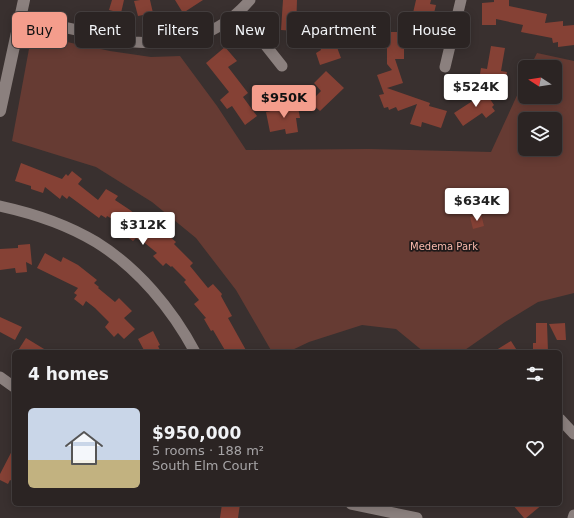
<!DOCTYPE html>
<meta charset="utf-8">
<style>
:root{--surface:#2b2423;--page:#332c2b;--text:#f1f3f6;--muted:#a6a4a6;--line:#474141;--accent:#f49d8c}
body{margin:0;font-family:"DejaVu Sans",sans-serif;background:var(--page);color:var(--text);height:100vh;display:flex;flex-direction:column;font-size:15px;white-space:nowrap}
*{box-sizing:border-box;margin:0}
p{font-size:13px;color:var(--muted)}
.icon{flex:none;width:22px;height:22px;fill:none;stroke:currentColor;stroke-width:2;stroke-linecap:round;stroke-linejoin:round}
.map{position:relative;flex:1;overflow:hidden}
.drawer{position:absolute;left:12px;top:350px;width:550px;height:156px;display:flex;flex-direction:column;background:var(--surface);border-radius:6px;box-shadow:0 2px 10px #0003,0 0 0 1px var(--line)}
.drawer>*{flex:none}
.hud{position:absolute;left:12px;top:12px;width:550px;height:36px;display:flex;gap:8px}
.needle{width:26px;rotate:282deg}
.fabs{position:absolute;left:518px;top:60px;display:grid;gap:8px}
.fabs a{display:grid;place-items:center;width:44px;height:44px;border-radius:6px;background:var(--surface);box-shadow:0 2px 10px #0003,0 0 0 1px var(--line);font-size:20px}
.price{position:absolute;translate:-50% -34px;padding:0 9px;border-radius:4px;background:#fff;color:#222;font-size:13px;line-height:26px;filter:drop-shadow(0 1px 2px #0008)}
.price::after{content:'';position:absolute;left:50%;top:24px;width:12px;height:9px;margin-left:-6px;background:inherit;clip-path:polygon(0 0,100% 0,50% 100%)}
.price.selected{background:var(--accent);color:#111}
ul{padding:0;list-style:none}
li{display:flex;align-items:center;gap:12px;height:100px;padding:0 16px}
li+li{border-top:1px solid var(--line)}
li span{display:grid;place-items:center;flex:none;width:112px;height:80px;border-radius:6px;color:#555}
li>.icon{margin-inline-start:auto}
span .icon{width:48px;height:48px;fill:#fffc;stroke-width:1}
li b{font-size:17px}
h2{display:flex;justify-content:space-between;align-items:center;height:48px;padding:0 16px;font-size:17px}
.pill{padding:0 14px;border-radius:6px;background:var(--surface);box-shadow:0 2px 10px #0003,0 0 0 1px var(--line);font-size:14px;line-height:36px}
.pill.selected{background:var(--accent);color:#111}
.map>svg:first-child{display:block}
.green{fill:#663b33;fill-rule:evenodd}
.building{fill:#854135}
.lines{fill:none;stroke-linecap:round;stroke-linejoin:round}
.minor{stroke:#8b807e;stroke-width:11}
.tertiary{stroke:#8b807e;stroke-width:12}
.labels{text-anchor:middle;stroke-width:3.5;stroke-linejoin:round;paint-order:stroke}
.park-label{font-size:10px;fill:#f9baad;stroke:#1e1919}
</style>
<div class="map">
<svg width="574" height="518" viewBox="0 0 574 518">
<rect width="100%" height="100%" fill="#39302f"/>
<path class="green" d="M 38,36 L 110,51 L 151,57 L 180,56 L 217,106 L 246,150 L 369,149 L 491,152 L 525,78 L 525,97 L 555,97 L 555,67 L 530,67 L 537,53 L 574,61 L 574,293 L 538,302 L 505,322 L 462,352 L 424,352 L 396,329 L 362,325 L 309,342 L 288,352 L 272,352 L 236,290 L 196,238 L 152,202 L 96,167 L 12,141 L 31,38 ZM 525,119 L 555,119 L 555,149 L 525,149 Z"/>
<path class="building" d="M 112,0 L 124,0 L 121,13 L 109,10 Z
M 140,0 L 150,0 L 153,13 L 138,16 L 134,1 Z
M 175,0 L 203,0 L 183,13 Z
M 283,0 L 297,0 L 296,31 L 281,30 Z
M 416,0 L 431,0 L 430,4 L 436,5 L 433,17 L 413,13 Z
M 494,0 L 509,0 L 509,6 L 547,14 L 545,23 L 563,21 L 563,26 L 574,25 L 574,45 L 558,47 L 558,42 L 553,43 L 552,38 L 521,32 L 523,25 L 496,19 L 496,25 L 482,25 L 482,3 L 494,2 Z
M 328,23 L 341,58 L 320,65 L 316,53 L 321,50 L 313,28 Z
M 387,32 L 415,32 L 414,47 L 404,47 L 404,59 L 395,59 L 403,83 L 387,88 L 430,103 L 429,106 L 447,111 L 441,128 L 422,122 L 421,127 L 410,124 L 417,104 L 398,111 L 396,107 L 389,110 L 388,107 L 384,108 L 379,95 L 384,94 L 377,75 L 392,70 L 387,64 Z
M 491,46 L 505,48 L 501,71 L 507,72 L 505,83 L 500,82 L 499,84 L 479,80 L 481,68 L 487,69 Z
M 225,47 L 237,61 L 228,67 L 248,93 L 243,97 L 257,116 L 245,125 L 232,106 L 227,109 L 220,100 L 229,92 L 206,63 Z
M 326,71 L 344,88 L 320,111 L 310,102 L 321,91 L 314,83 Z
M 482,87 L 494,105 L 492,107 L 495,111 L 486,118 L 482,113 L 463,126 L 454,113 L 474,100 L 470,95 Z
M 297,102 L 300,118 L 296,118 L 298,132 L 286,134 L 285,129 L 270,132 L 266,112 L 285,108 L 284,105 Z
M 21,163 L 62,179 L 66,174 L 68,176 L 72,171 L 82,179 L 78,184 L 98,200 L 106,189 L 118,196 L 115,200 L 130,210 L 147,224 L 150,220 L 176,242 L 174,244 L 193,263 L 190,266 L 208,288 L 213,284 L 222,294 L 221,296 L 232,316 L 228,318 L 247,352 L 226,352 L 213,330 L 211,331 L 204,319 L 206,318 L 194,304 L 199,300 L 184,282 L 186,280 L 172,266 L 171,267 L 166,263 L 163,266 L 153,256 L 157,253 L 140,239 L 139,240 L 136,238 L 133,241 L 122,233 L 126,227 L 107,216 L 106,218 L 101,215 L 99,218 L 69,196 L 67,199 L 62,195 L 60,199 L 45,187 L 43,193 L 31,189 L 31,186 L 15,181 Z
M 481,214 L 484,226 L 473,229 L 470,217 Z
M 30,244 L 32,265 L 26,262 L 27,272 L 16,273 L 15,268 L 0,270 L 0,249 L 18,248 L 18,245 Z
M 45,253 L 61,262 L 63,257 L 78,265 L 97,280 L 94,283 L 99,287 L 98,288 L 115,302 L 119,298 L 132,311 L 124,318 L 135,329 L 124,339 L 118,333 L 114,337 L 105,327 L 109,322 L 95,308 L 86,301 L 83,306 L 74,299 L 77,295 L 74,293 L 78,288 L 37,268 Z
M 0,317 L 22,327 L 15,340 L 0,332 Z
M 536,323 L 547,323 L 548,352 L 533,352 L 533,343 L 536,343 Z
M 565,323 L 566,340 L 557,340 L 549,324 Z
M 153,331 L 160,345 L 158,346 L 161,352 L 145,352 L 138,339 Z
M 26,338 L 49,352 L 17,352 Z
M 511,341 L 518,352 L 493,352 Z
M 14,447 L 14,482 L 10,480 L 8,484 L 0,480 L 0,474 Z
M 222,504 L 240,504 L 238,518 L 220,518 Z
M 512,504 L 543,504 L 526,518 L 524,518 Z"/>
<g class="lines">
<path class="minor" d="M 240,13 L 282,66
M 20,18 L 134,42 C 181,46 219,36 250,0
M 445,67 L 461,0
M 0,206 C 32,213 68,225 96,242 C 138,268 172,309 195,352
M 0,377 L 14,387
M 560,419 L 574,434
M 351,504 L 417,518
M 573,518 L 574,515"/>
<path class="tertiary" d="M 0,111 L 24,0"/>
</g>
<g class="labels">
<g class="park-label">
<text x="444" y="250">Medema Park</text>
</g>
</g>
</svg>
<div class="fabs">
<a><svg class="needle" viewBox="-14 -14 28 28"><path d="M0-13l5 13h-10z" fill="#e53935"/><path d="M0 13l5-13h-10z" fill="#a6a4a6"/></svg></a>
<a><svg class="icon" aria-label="layers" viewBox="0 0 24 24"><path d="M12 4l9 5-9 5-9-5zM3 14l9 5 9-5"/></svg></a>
</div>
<b class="price" style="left:476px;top:108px">$524K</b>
<b class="price selected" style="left:284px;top:119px">$950K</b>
<b class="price" style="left:477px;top:222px">$634K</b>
<b class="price" style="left:143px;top:246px">$312K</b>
<div class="hud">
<a class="pill selected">Buy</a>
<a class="pill">Rent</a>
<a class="pill">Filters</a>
<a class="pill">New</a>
<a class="pill">Apartment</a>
<a class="pill">House</a>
</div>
<section class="drawer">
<h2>4 homes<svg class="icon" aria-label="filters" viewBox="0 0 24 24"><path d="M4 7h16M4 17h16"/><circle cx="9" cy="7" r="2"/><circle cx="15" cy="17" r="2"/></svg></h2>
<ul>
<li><span style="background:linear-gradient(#c9d6e8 65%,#c2b280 0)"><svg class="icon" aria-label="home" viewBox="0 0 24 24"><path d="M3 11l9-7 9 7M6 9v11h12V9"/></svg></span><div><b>$950,000</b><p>5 rooms · 188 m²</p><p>South Elm Court</p></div><svg class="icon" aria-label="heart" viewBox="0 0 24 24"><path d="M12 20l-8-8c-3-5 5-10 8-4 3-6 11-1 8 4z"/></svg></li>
</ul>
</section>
</div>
